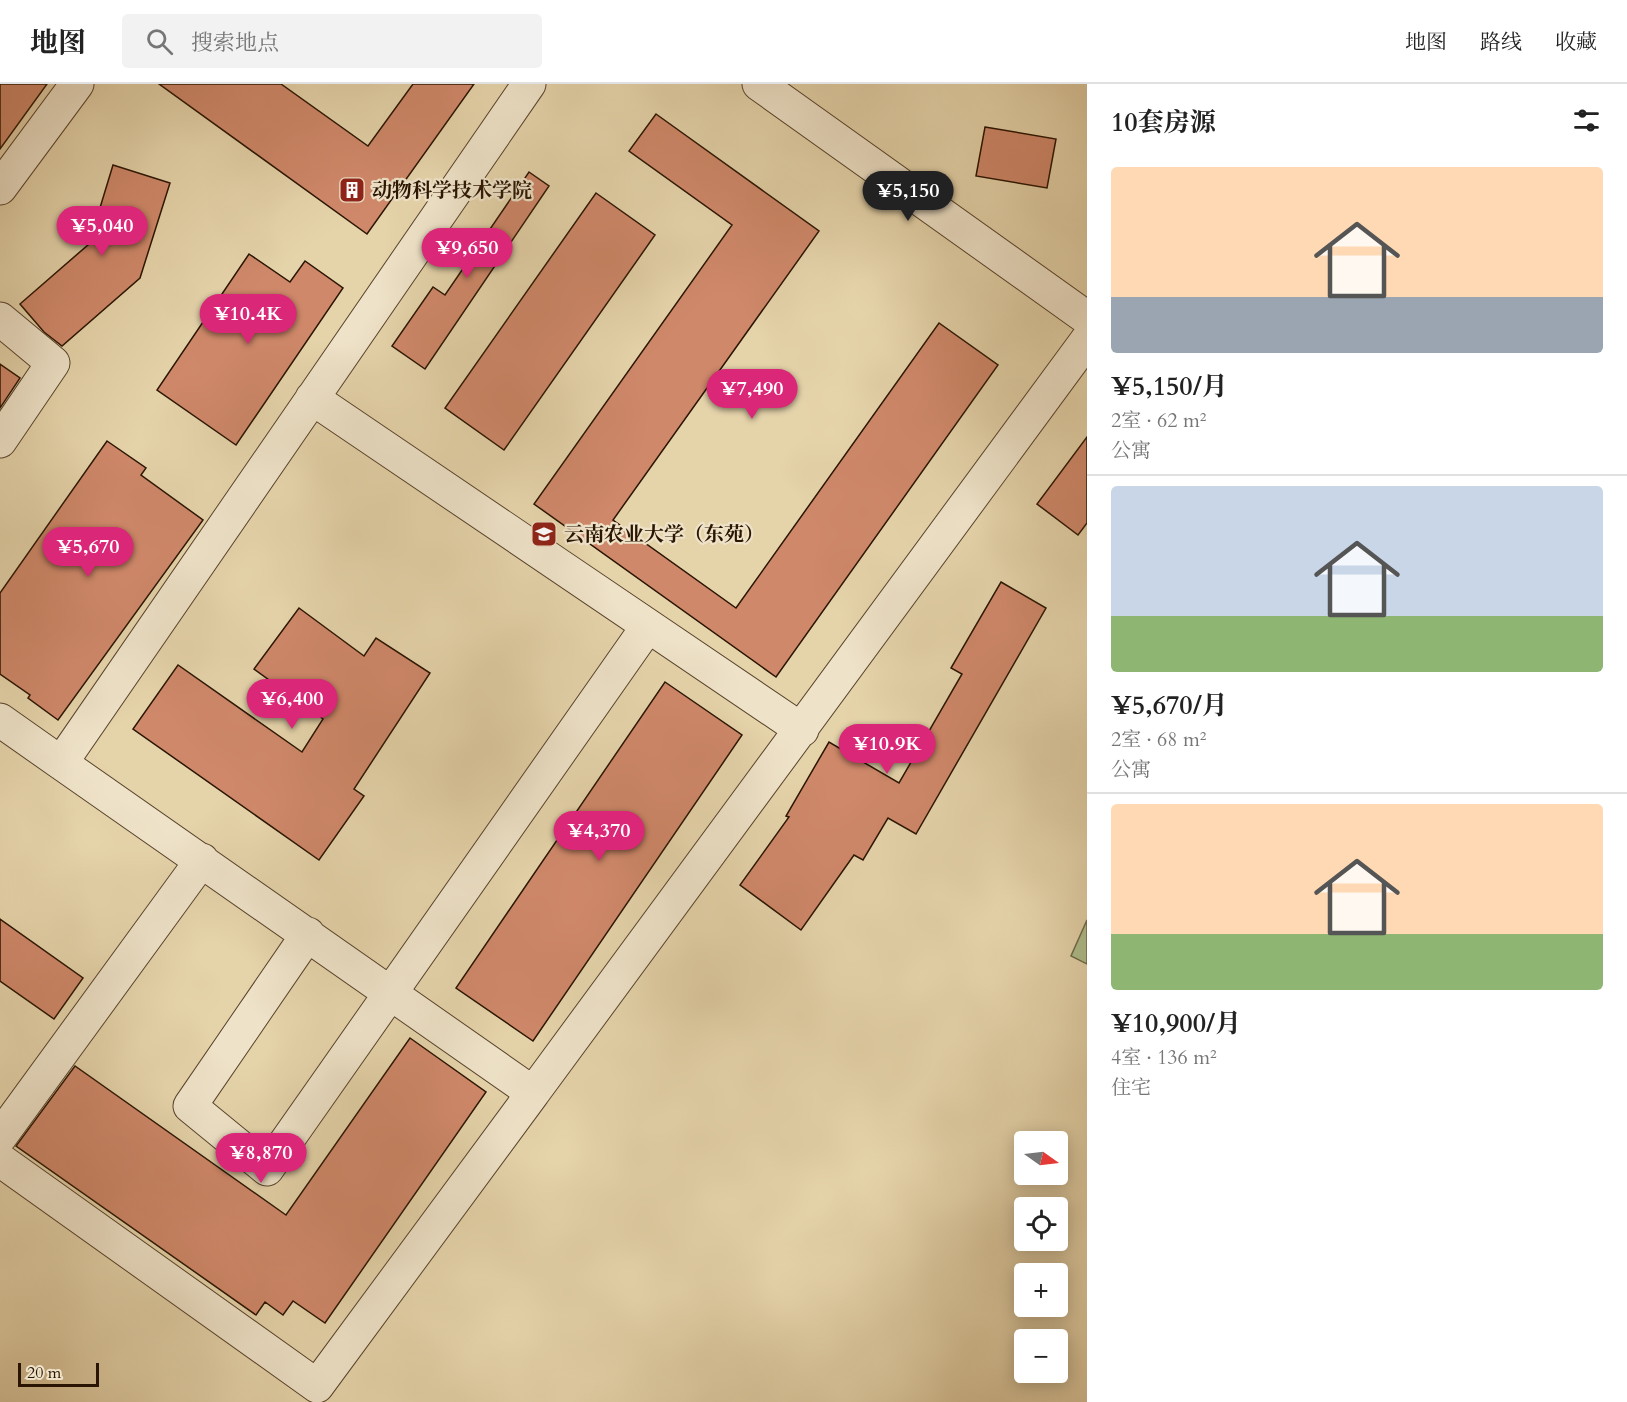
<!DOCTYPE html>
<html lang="zh">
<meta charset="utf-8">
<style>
:root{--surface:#fff;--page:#f2f2f2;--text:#222;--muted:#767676;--line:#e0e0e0;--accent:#db2777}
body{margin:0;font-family:Cardo,"Noto Serif SC",serif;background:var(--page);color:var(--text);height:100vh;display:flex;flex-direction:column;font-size:22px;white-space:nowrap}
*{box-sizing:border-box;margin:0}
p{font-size:20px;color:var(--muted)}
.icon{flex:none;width:33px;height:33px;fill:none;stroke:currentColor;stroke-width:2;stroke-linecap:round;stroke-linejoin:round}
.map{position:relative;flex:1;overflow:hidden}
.details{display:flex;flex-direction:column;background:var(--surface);width:540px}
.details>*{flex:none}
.needle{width:39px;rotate:104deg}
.controls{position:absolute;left:1014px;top:1047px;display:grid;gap:12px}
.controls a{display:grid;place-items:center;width:54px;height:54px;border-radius:6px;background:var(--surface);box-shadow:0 3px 15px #0003;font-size:30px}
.scale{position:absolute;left:18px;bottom:15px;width:81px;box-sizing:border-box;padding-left:6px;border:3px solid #2a1502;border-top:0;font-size:16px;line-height:21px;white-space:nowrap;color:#2a1502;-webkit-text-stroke:4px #eee2c8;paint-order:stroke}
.price{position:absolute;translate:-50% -51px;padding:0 14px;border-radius:21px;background:var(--accent);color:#fff;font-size:20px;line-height:39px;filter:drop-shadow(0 2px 3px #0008)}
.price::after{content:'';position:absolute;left:50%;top:36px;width:18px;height:14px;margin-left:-9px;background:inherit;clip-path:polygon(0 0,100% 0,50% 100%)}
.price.on{background:#222;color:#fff}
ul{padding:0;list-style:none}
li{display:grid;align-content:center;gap:12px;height:318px;padding:0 24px}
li+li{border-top:2px solid var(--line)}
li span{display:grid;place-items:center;height:186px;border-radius:6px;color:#555}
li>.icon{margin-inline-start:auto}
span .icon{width:108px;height:108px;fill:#fffc;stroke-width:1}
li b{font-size:26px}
h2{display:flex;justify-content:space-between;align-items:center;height:72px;padding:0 24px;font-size:26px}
header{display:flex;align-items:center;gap:36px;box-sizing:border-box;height:84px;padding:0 30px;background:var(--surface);border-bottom:2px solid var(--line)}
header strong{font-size:28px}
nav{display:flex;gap:33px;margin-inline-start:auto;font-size:21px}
.search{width:420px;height:54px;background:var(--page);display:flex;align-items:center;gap:15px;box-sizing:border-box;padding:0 21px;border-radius:6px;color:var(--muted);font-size:22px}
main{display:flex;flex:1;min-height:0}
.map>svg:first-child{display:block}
.green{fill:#aebe8d;stroke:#6c6a48;stroke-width:1.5}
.building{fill:#cf886a;stroke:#2a1502;stroke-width:1.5}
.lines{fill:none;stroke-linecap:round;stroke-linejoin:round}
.minor-casing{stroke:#59442c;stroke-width:35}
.minor{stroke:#eee2c8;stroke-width:33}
.labels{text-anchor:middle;stroke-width:4.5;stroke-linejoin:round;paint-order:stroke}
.poi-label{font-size:20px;font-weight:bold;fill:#2a1502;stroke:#eee2c8;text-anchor:start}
</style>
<header>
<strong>地图</strong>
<div class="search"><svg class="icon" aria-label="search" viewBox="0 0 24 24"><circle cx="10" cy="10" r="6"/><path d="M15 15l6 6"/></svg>搜索地点</div>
<nav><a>地图</a><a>路线</a><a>收藏</a></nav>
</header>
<main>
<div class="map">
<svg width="1087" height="1318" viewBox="0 0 1087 1318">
<rect width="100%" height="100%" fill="#e5d3aa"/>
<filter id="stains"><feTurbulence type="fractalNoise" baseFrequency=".00333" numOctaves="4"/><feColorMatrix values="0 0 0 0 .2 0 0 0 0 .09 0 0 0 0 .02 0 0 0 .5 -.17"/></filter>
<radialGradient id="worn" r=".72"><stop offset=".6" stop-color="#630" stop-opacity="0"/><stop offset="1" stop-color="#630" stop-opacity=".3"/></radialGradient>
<path class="green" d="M 1087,836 L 1087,880 L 1071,872 Z"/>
<path class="building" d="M 0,0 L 47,0 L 0,65 Z
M 159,0 L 281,0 L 368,62 L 413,0 L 474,0 L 367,150 Z
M 656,30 L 819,147 L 613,436 L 736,524 L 939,239 L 998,281 L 776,593 L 534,420 L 732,141 L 629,67 Z
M 985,43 L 1056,55 L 1047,104 L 976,92 Z
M 113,81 L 170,99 L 140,194 L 62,262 L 44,248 L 20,220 L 89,160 Z
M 529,88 L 549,102 L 425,285 L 392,262 L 433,203 L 445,211 Z
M 596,109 L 655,151 L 504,366 L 445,324 Z
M 249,170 L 290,198 L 305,177 L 343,204 L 236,361 L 157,306 Z
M 0,280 L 20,294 L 0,324 Z
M 1087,353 L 1087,439 L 1078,451 L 1037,420 Z
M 107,357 L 146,384 L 141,391 L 203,436 L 58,636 L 28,614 L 30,611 L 0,590 L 0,509 Z
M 1001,498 L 1046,524 L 916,750 L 888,734 L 863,776 L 854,771 L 801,846 L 740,801 L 789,733 L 786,732 L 829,658 L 899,699 L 962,590 L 951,584 Z
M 299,524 L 364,572 L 376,554 L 430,589 L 354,705 L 364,712 L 319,776 L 133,645 L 178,581 L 302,668 L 323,635 L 254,585 Z
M 665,598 L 742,651 L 533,957 L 456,904 Z
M 0,835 L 83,894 L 54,935 L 0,897 Z
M 410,954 L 486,1008 L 325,1239 L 293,1217 L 283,1231 L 265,1218 L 256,1231 L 16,1062 L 75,982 L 286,1131 Z"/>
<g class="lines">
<g class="minor-casing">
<path id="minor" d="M 759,0 L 1087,234
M 0,104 L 77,0
M 0,235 L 53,279 L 0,357
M 312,314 L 802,646
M 0,636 L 61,679 L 529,0
M 61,679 L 533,1009 L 1087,256
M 308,850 L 190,1022 L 267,1085 L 648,542
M 0,1053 L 202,776
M 0,1076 L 317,1302 L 533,1009"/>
</g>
<use href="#minor" class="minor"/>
</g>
<defs>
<g id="building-square" transform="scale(1.35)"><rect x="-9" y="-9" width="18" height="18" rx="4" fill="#8f2418" stroke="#eee2c8"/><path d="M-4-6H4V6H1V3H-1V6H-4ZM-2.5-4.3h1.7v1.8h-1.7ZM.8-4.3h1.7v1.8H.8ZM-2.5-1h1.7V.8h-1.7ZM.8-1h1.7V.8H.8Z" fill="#fff"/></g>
<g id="university-square" transform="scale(1.35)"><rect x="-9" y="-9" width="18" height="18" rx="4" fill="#8f2418" stroke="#eee2c8"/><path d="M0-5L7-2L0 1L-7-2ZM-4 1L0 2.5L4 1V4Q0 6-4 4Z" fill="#fff"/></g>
</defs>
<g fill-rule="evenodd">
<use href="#building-square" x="352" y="106"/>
<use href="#university-square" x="544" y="450"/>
</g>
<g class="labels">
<g class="poi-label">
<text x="372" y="113">动物科学技术学院</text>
<text x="564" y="457">云南农业大学（东苑）</text>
</g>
</g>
<rect width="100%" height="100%" filter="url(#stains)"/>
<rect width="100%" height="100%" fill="url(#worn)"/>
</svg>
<div class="controls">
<a><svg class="needle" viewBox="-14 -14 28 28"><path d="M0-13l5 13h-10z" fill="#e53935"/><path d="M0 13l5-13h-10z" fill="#767676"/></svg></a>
<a><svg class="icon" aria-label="locate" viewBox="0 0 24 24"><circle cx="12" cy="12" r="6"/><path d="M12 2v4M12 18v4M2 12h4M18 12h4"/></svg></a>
<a>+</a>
<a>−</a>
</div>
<div class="scale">20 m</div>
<b class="price on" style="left:908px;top:138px">¥5,150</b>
<b class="price" style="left:102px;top:173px">¥5,040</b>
<b class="price" style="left:467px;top:195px">¥9,650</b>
<b class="price" style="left:248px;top:261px">¥10.4K</b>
<b class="price" style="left:752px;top:336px">¥7,490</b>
<b class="price" style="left:88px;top:494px">¥5,670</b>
<b class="price" style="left:292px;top:646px">¥6,400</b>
<b class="price" style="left:887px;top:691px">¥10.9K</b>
<b class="price" style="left:599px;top:778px">¥4,370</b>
<b class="price" style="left:261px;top:1100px">¥8,870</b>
</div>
<section class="details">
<h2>10套房源<svg class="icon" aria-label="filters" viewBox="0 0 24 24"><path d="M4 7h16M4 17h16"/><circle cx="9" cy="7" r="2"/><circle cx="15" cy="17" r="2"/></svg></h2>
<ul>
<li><span style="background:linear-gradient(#ffd9b3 70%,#9aa5b1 0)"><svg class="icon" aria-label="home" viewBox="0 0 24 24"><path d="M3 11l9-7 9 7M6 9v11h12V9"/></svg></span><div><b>¥5,150/月</b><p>2室 · 62 m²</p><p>公寓</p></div></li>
<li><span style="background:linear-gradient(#c9d6e8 70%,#8fb573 0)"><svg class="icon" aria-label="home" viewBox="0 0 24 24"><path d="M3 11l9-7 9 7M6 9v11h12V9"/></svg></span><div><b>¥5,670/月</b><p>2室 · 68 m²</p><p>公寓</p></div></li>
<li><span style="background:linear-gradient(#ffd9b3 70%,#8fb573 0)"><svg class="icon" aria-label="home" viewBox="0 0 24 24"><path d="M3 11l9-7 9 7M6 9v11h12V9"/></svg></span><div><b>¥10,900/月</b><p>4室 · 136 m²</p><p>住宅</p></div></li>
</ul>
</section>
</main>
